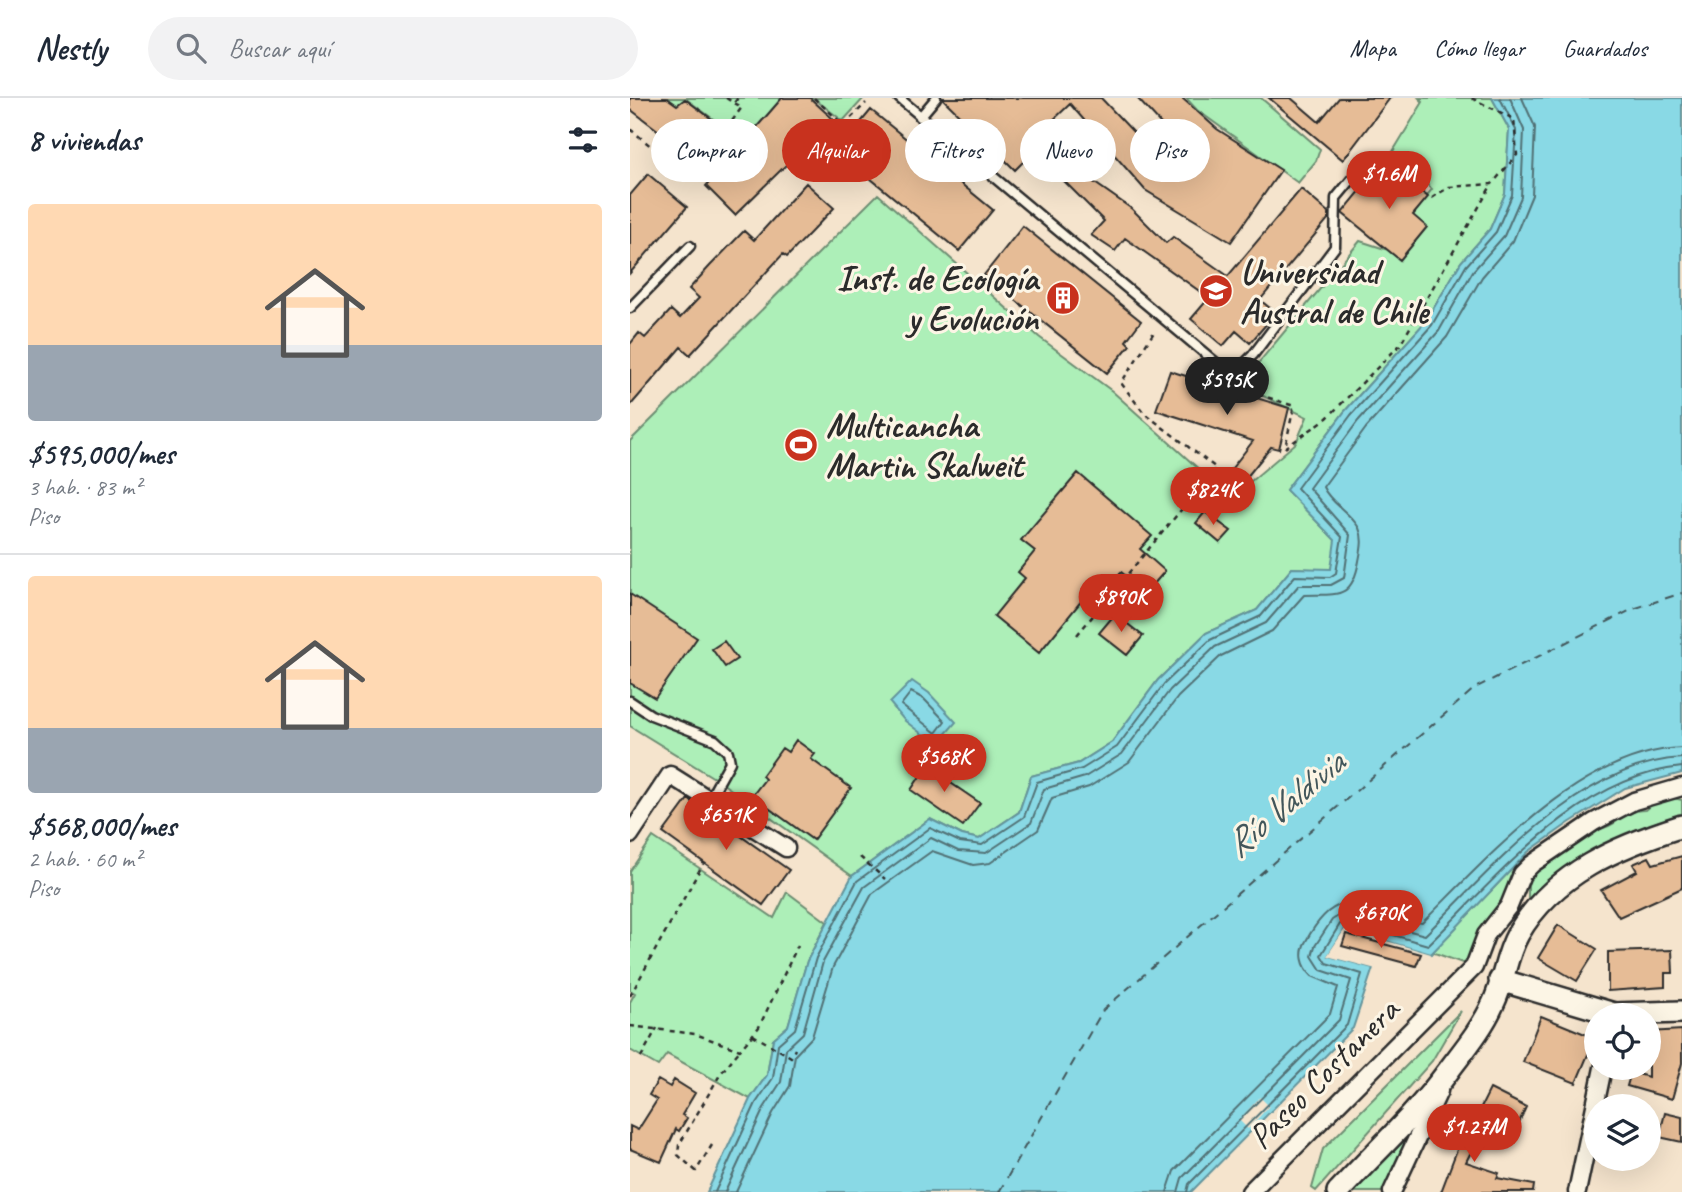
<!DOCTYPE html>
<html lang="es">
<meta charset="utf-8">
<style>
:root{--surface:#fff;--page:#f2f2f3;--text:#1f2937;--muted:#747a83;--line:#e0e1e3;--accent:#c8321e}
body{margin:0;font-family:Caveat,sans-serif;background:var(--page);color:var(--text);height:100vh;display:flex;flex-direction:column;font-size:26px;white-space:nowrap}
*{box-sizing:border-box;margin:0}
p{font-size:23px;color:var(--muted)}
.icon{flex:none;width:38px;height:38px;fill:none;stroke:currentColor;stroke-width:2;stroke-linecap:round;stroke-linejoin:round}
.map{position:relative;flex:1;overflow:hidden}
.sheet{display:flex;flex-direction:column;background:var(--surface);width:630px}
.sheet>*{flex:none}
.banner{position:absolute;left:21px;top:21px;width:665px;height:63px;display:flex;gap:14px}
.fabs{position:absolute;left:954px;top:905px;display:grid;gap:14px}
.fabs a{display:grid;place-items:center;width:77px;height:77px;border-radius:50%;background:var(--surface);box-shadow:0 7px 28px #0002;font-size:35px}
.price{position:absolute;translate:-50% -60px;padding:0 16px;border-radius:24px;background:var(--accent);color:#fff;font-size:23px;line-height:46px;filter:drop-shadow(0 2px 4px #0008)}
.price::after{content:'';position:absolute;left:50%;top:42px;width:21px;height:16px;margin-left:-10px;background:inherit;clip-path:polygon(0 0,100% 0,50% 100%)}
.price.current{background:#222;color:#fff}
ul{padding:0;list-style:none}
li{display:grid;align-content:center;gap:14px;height:371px;padding:0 28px}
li+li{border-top:2px solid var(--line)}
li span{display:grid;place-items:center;height:217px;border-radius:7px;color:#555}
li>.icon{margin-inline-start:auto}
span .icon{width:126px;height:126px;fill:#fffc;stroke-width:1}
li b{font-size:30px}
h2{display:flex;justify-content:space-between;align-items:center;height:84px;padding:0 28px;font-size:30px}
.tag{padding:0 24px;border-radius:32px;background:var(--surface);box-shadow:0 7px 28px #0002;font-size:24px;line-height:63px}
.tag.current{background:var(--accent);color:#fff}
header{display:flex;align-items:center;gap:42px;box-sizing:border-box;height:98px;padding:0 35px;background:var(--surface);border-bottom:2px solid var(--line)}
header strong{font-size:33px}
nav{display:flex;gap:38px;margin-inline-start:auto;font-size:24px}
.search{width:490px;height:63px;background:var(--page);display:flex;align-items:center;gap:18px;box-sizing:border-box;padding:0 24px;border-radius:38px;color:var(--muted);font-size:26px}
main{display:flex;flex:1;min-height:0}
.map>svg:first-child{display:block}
.green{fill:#adefb8;stroke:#6c8d72;stroke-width:2}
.water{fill:#89d9e5;stroke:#63939b;stroke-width:2}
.pier{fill:#f5e4cd}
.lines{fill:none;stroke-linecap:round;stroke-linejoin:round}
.shore{stroke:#517175;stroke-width:2}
.ferry{stroke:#42565a;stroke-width:2;stroke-dasharray:9 7;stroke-linecap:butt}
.building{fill:#e6bc96;stroke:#2b2b2b;stroke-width:2}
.lane-casing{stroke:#2b2b2b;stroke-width:13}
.street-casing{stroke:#2b2b2b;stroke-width:21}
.secondary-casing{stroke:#2b2b2b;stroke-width:26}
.path{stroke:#2b2b2b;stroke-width:2.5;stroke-dasharray:5 5;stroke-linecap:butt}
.lane{stroke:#fcf5e5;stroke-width:8}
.street{stroke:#fcf5e5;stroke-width:16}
.secondary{stroke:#fcf5e5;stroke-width:21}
.labels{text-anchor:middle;stroke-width:6;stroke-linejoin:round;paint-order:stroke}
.poi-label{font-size:35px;font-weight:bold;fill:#2b2b2b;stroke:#fcf5e5;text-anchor:start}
.street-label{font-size:35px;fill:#2b2b2b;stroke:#fcf5e5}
.water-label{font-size:37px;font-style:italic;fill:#42565a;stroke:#fcf5e5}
</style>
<header>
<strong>Nestly</strong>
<div class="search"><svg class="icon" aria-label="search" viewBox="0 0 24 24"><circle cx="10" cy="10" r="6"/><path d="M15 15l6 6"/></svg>Buscar aquí</div>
<nav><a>Mapa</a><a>Cómo llegar</a><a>Guardados</a></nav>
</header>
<main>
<section class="sheet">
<h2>8 viviendas<svg class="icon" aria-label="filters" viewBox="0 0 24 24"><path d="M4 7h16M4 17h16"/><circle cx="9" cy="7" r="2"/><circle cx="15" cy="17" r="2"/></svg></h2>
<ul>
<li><span style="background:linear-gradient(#ffd9b3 65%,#9aa5b1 0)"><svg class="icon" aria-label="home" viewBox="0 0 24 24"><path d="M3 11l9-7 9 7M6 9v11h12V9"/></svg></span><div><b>$595,000/mes</b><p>3 hab. · 83 m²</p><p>Piso</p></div></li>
<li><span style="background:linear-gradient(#ffd9b3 70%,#9aa5b1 0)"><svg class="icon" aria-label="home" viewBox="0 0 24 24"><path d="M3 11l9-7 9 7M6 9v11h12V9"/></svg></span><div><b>$568,000/mes</b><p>2 hab. · 60 m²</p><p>Piso</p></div></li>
</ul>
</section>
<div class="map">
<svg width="1052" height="1094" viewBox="0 0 1052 1094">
<rect width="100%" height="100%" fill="#f5e4cd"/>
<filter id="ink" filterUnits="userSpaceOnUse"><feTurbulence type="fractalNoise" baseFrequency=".0143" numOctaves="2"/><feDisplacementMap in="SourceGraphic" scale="14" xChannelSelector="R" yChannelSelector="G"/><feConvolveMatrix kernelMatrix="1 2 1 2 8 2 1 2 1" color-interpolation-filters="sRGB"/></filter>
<g filter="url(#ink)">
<path class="green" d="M 37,0 L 152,0 L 91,69 L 58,55 L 83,21 L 56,1 L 47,7 Z
M 183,0 L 234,0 L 213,23 Z
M 556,0 L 631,0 L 690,51 L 686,63 L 668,85 L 567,12 Z
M 789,0 L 862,0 L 879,31 L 875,96 L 860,131 L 831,164 L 796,223 L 715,313 L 656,392 L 706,443 L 701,472 L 662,470 L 627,512 L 576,535 L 528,582 L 482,644 L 449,665 L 401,678 L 389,714 L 349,741 L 332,737 L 300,721 L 222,778 L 89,683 L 0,628 L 0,343 L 248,96 L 409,239 L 482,293 L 601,400 L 666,345 L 677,319 L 610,287 L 730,143 L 755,151 L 802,91 L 762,55 L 793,4 Z
M 1039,699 L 1052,702 L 1052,717 C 989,731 945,766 898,808 L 898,777 L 965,732 C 990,729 990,712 1016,712 L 1026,703 Z
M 23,739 L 144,820 L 157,794 L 197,824 L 177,863 L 158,928 L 143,941 L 137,977 L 120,1001 L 37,956 L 28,968 L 0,952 L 0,904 L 5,895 L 0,892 L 0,773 Z
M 889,771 L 877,803 L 838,867 L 802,854 L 881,772 Z
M 831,913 L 802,963 L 686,1093 L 682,1090 L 693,1051 Z
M 775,1036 L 781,1036 L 756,1094 L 724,1094 Z"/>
<path class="water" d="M 862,0 L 1052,0 L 1052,675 L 995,690 L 939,725 L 898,754 L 801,856 L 715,831 L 698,858 L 743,870 L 723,930 L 561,1094 L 77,1094 L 120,1001 L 137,977 L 143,941 L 158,928 L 177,863 L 222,778 L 300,721 L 332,737 L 349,741 L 389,714 L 401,678 L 449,665 L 482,644 L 528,582 L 576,535 L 627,512 L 662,470 L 701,471 L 705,442 L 656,392 L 715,313 L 796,223 L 831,164 L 860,131 L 875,96 L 879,31 Z
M 282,583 L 299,595 L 326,624 L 306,647 L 274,622 L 260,605 Z"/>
<path class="pier" d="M 715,831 L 801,856 L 800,859 L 716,835 L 703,856 L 744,867 L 746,871 L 697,858 Z
M 630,999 L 639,1008 L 618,1031 L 609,1022 Z"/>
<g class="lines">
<path class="shore" d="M 281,594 L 294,601 L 315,623 L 306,635 L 271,607 Z
M 85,1094 L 126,1005 L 143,980 L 148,946 L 165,931 L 186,860 L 227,783 L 300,730 L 330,744 L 352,747 L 394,719 L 407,684 L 452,671 L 487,649 L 534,586 L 580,542 L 631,518 L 665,478 L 700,479 L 706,475 L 712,439 L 667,390 L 721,317 L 802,227 L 836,168 L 866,134 L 882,97 L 886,32 L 870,0
M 95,1094 L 134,1010 L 151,984 L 156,951 L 173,935 L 193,864 L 234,789 L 301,740 L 328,753 L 356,755 L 401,725 L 414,691 L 455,679 L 492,656 L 540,592 L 585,549 L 636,525 L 669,487 L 701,487 L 714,480 L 720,437 L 679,390 L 728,323 L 809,233 L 843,173 L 874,138 L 891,99 L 894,32 L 880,0
M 106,1094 L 143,1015 L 160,988 L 165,957 L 182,939 L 203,869 L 242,796 L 302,753 L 343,767 L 360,765 L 408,732 L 422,700 L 459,689 L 499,664 L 548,599 L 591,558 L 642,533 L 674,497 C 707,496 722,502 729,463 C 731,452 734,441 729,430 C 720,414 700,405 693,389 L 736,330 L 817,239 L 852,179 L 883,143 L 902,97 L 905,29 L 892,0
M 537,1094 L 544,1073 L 700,916 L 708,889 L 682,878 C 672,868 669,855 676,843 C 712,776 737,818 792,825 C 858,760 951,653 1052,650
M 548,1094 L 552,1080 L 709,922 L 721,882 L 691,872 L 682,858 L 685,848 L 702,822 L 713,815 L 795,837 C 862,771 950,665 1052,660
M 557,1094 L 559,1086 L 717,927 L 732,876 L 696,865 L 691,857 L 710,826 L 718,824 L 798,847 C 867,780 949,678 1052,669"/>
<path class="ferry" d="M 369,1094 L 473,912 L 845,590 L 1003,511 L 1052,495"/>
</g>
<path class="building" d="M 0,0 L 37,0 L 47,7 L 55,1 L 83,22 L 58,55 L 0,11 Z
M 152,0 L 180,0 L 203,21 L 105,117 L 76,88 Z
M 312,0 L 471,0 L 525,57 L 542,38 L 507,0 L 552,0 L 587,31 L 651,72 L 601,144 L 515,92 L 440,6 L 418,27 L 461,70 L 455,78 L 502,111 L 536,145 L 543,139 L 598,178 L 671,91 L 699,115 L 699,120 L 630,202 L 646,215 L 620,245 L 606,233 L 593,248 L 561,221 L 579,200 L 495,140 L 485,153 L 461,137 L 474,123 L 404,53 L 385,72 Z
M 639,0 L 661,0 L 689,24 L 709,0 L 760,0 L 713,62 Z
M 241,12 L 363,112 L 329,153 L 207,53 Z
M 754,64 L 798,99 L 783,117 L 797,129 L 770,162 L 712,115 Z
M 18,76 L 57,109 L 0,175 L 0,97 Z
M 176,85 L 204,110 L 157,159 L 153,156 L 60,257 L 51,249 L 0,308 L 0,246 L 9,235 L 15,240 L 41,212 L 50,220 L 69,200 L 59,191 L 80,168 L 114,133 L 124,142 Z
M 393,128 L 511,223 L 496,243 L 500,247 L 477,275 L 354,177 Z
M 540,273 L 659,310 L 649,351 L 641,349 L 608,390 L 595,379 L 623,343 L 526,312 Z
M 448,375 L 522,438 L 510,451 L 535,473 L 516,495 L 491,474 L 465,504 L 457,496 L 409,555 L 364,518 L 395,480 L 388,474 L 405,453 L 391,442 Z
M 575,414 L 601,433 L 590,445 L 566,425 Z
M 0,496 L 67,540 L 25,600 L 0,585 Z
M 485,516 L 513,538 L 497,557 L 469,535 Z
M 94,543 L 107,561 L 95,569 L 82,551 Z
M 166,642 L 185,656 L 181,661 L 221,690 L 183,742 L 122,698 L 135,681 L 132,678 L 152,650 L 158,654 Z
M 302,660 L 318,671 L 312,679 L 350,705 L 333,728 L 281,692 Z
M 58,701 L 159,772 L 133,807 L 33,735 Z
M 1052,758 L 1052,790 L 989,819 L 971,792 L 1007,773 L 1003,766 L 1019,759 L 1023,766 Z
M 928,827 L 967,851 L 947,883 L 908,860 Z
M 716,836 L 780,853 L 791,856 L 786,868 L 712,848 Z
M 1042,852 L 1043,875 L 1035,875 L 1035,889 L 978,893 L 978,854 Z
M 911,918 L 965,940 L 946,985 L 893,964 Z
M 1052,932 L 1052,965 L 1042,1001 L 997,988 L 1001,974 L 1018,979 L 1018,934 Z
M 28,982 L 40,989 L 44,982 L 65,995 L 52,1017 L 57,1020 L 49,1033 L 46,1031 L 31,1064 L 0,1051 L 0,1028 L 8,1032 L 27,1002 L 19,997 Z
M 860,991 L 896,1009 L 887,1029 L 849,1013 Z
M 1035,1015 L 1052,1019 L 1052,1044 L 1029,1039 Z
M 832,1016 L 856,1024 L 836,1064 L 869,1075 L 867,1080 L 904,1087 L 903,1094 L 811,1094 L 828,1049 L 816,1044 Z"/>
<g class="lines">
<g class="lane-casing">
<path id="lane" d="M 269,0 L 596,273 L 611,269 L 623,257 L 705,149 L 706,100 L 731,70
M 290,19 L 306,0
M 0,210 L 60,148
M 0,603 L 21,617 L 85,642 L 98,654 L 100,664 L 80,700"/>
</g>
<g class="street-casing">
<path id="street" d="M 0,737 L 40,677 L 156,750
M 620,1094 L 844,869 L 856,837 L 879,808 L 892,776 L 902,766 L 964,724 L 1004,703 L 1052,689
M 762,1094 L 809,993
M 947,1094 L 973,970"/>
</g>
<g class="secondary-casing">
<path id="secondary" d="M 870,882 L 984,916 L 1052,914
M 708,1094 C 745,1054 787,1016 819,972 C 834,952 853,929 863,906 C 874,884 875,859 888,836 C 923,775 989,748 1052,728"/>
</g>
<path class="path" d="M 96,0 L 104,5 L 108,0
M 184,0 L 214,27 L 236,5
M 0,31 L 61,81 L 112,9 L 104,5
M 802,100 L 819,89 L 862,86 L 887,57 L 884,21 L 841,0
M 600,287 L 664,308 L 655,350
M 655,350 L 697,320 L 770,247 L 862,86
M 447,537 L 586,370 L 514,315 L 491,285 L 526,231
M 230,759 L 255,781
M 0,898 L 74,764
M 0,928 L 65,936 L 110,952 L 129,929 L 168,847
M 123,937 L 161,959 L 165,951
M 11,959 L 27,930
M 82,1047 L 66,1073 L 48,1057 L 49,1047 L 91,975 L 110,952"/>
<use href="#lane" class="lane"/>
<use href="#street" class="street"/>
<use href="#secondary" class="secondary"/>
</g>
</g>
<defs>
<g id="university-disc" transform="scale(1.75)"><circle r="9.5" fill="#c8321e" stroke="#fcf5e5"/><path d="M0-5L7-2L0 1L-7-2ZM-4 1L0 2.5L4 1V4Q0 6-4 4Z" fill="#fff"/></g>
<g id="building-disc" transform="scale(1.75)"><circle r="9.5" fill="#c8321e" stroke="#fcf5e5"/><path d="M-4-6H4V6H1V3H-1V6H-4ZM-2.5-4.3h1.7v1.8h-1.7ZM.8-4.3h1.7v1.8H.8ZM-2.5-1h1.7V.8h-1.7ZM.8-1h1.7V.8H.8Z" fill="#fff"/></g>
<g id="stadium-disc" transform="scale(1.75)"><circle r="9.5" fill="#c8321e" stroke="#fcf5e5"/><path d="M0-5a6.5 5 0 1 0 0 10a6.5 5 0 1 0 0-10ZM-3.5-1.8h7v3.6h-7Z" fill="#fff"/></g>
</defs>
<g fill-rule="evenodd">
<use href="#university-disc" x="586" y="193"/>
<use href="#building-disc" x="433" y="200"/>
<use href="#stadium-disc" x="171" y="347"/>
</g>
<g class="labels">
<g class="poi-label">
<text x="610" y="185">Universidad<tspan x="610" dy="40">Austral de Chile</tspan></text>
<text x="408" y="192" text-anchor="end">Inst. de Ecología<tspan x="408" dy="40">y Evolución</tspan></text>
<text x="196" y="339">Multicancha<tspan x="196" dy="40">Martin Skalweit</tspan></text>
</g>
<g class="street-label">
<text transform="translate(693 975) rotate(-45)" y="12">Paseo Costanera</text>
</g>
<g class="water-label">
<text transform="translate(654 705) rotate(-40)" y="13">Río Valdivia</text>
</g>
</g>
</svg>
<div class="fabs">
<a><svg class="icon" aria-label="locate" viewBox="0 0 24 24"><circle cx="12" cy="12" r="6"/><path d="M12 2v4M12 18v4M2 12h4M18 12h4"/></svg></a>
<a><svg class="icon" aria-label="layers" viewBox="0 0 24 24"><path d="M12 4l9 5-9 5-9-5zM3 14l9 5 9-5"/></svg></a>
</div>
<b class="price" style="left:759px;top:113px">$1.6M</b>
<b class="price current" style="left:597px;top:319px">$595K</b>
<b class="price" style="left:583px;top:429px">$824K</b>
<b class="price" style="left:491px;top:536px">$890K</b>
<b class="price" style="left:314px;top:696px">$568K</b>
<b class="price" style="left:96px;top:754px">$651K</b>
<b class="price" style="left:751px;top:852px">$670K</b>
<b class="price" style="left:844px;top:1066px">$1.27M</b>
<div class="banner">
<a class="tag">Comprar</a>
<a class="tag current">Alquilar</a>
<a class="tag">Filtros</a>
<a class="tag">Nuevo</a>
<a class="tag">Piso</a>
</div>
</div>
</main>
